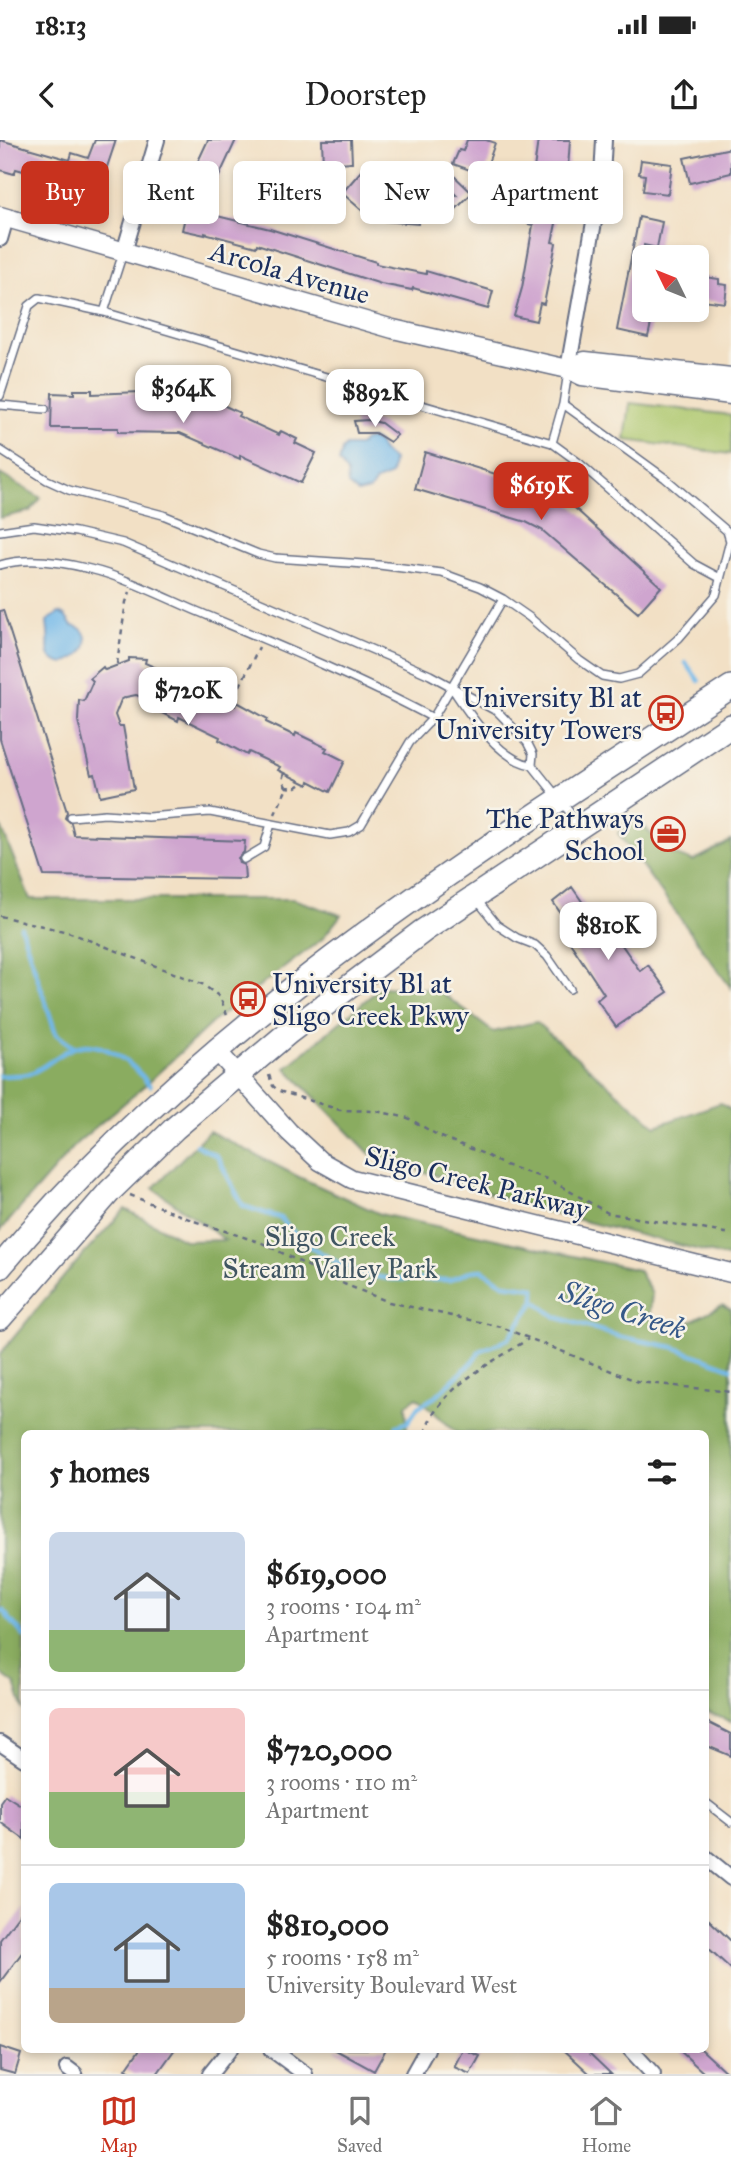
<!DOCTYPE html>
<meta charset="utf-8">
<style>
:root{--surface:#fff;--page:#f2f2f2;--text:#222;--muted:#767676;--line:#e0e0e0;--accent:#c8321e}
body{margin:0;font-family:"IM FELL Great Primer",serif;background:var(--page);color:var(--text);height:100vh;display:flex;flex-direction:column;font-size:26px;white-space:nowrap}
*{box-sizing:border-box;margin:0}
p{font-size:23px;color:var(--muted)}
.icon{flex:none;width:38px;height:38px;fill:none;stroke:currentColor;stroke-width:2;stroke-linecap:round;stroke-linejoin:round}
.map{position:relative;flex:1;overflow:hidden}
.drawer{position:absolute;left:21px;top:1290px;width:688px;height:623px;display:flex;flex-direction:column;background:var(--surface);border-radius:10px;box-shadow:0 4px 10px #0003}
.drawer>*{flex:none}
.top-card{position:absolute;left:21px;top:21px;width:690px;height:63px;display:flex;gap:14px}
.needle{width:46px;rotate:313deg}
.buttons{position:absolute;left:632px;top:105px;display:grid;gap:14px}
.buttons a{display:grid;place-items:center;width:77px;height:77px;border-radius:10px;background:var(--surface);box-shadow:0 4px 10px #0003;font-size:35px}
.price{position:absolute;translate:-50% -60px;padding:0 16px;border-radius:14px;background:#fff;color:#222;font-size:23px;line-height:46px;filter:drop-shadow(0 2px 4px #0008)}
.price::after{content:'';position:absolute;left:50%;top:42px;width:21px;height:16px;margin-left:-10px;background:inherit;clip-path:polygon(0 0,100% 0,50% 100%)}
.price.selected{background:var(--accent);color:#fff}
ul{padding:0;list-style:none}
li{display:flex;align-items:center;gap:21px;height:175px;padding:0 28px}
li+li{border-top:2px solid var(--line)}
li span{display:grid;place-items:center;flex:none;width:196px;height:140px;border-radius:10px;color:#555}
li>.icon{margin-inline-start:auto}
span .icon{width:84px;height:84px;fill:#fffc;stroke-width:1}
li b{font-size:30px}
h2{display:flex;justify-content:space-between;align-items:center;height:84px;padding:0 28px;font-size:30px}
.chip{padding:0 24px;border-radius:10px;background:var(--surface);box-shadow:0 4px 10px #0003;font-size:24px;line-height:63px}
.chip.selected{background:var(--accent);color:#fff}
.status{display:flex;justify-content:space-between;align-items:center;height:49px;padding:0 35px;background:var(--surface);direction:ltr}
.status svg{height:19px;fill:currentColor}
header{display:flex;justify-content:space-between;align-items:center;height:91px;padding:0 28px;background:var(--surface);font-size:32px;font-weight:600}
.menu{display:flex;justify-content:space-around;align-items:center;height:98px;border-top:2px solid var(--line);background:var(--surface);font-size:19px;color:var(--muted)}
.menu a{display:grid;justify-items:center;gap:4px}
.menu .selected{color:var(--accent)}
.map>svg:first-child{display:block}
.green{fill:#adc76d;stroke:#647b66;stroke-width:2}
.forest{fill:#8aac60;stroke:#526e5f;stroke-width:2}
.water{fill:#71b8e9;stroke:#4674a4;stroke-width:2}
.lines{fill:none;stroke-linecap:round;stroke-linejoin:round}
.stream{stroke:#71b8e9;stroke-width:4.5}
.building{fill:#cfa5cf}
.service-casing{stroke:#666d82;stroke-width:10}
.minor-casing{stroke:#666d82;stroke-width:18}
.tertiary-casing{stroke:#666d82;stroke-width:21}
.primary-casing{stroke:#666d82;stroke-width:26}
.path{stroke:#666d82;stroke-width:2.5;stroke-dasharray:5 5;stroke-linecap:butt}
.service{stroke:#fff;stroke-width:7}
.minor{stroke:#fff;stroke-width:14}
.tertiary{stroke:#fff;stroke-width:18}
.primary{stroke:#fff;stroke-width:23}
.labels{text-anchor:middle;stroke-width:5;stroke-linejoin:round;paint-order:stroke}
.street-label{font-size:28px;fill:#1b2f5e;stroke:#f7f3e8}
.poi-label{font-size:28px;fill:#1b2f5e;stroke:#f7f3e8;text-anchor:end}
.park-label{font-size:28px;fill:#405562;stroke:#f7f3e8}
.water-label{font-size:30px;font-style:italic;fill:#355888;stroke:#f7f3e8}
</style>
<div class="status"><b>18:13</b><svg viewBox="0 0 49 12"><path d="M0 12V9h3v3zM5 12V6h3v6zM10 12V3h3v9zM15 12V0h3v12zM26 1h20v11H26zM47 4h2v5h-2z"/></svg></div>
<header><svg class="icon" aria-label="back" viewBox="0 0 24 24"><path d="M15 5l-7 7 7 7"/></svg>Doorstep<svg class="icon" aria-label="share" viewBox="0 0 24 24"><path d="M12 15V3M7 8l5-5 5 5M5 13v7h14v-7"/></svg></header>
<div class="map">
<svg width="731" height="1934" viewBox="0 0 731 1934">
<rect width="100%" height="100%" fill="#f7f3e8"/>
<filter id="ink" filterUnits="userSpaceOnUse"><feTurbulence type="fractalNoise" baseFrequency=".0143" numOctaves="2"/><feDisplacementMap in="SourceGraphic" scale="14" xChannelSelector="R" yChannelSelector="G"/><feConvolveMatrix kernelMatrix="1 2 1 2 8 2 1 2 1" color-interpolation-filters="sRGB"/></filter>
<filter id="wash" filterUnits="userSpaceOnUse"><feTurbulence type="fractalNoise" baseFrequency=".00686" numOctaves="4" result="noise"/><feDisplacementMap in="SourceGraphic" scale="28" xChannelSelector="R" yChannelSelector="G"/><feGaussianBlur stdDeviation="1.57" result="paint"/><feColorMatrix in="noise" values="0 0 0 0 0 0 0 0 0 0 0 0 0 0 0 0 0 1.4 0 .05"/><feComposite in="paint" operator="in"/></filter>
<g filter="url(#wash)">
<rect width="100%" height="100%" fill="#f2e0c5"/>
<path class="green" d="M 630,263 L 731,275 L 731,314 L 625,300 Z"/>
<path class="forest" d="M 0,334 L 41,358 L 30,371 L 0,378 Z
M 635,676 L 667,712 L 693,721 L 731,701 L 731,848 L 618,693 Z
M 0,684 L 30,759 L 293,759 L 341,775 L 322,799 L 215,880 L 140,950 L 78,1002 L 0,1091 Z
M 381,847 L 437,849 L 493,892 L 536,882 L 656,986 L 720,963 L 731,970 L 731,1118 L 547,1072 L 370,1014 L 286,928 Z
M 209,991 L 299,1037 L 380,1074 L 638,1130 L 652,1154 L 649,1179 L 683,1185 L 722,1165 L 731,1169 L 731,1582 L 705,1571 L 705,1293 L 457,1293 L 417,1257 L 406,1265 L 407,1293 L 24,1293 L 24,1571 L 15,1544 L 0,1533 L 0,1214 L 66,1134 L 125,1069 L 186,1101 L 225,1100 L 153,1048 Z"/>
<path class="water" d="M 371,299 L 378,302 L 382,311 L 393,320 L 391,335 L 376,341 L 370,350 L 358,353 L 348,345 L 347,333 L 339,322 L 342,310 L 346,306 L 359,306 L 364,301 Z
M 59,473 L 65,476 L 72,486 C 88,487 91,505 79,515 C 75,519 69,520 64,524 C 42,519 50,507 48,493 C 48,489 47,485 47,481 Z"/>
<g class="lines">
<path class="stream" d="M 686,523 L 699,541
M 21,787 L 56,894 L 73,907
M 0,936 C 9,935 19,936 28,934 C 43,930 56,915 71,909 C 100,895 134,924 150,946
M 170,974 L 170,975
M 196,1005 L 217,1016 L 243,1066 L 280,1078 L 304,1103 L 338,1123 L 366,1135 L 391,1139 L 450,1140 L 471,1131 L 482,1130 L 504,1144 L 535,1148 L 535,1161 L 556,1177 L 621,1197 L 673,1207 L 731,1228
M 394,1293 L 397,1286 L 408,1282 L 418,1267 L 435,1257 L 471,1223 L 480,1211 L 508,1199 L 535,1161
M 0,1471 L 3,1471 L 24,1496"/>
</g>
<g id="blocks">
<path class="building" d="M 0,0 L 70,20 L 72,13 L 88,18 L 95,0 L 116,0 L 99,51 L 103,53 L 100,63 L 36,41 L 38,35 L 16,29 L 14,34 L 0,30 Z
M 208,0 L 236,0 L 216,43 L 193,32 Z
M 322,0 L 351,0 L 352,22 L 323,24 Z
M 467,0 L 486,0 L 495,3 L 484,35 L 453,24 L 459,10 L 463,11 Z
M 538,0 L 570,0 L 568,28 L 552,102 L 556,103 L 544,164 L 540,163 L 536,181 L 514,176 L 522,148 L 533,85 L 528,84 L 538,44 L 532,43 Z
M 731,8 L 731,33 L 690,43 L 684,18 Z
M 641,20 L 672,24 L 668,54 L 643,51 L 645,35 L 639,34 Z
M 362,30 L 372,39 L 368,44 L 382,56 L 366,74 L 342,53 Z
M 449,31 L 472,53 L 450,75 L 427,52 L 456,55 L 441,40 Z
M 405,50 L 421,52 L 418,84 L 384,81 L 387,56 L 404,58 Z
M 189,60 L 211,65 L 209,74 L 270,89 L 376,122 L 376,124 L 426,134 L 426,131 L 493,151 L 488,169 L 413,148 L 412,150 L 381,144 L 257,104 L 256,107 L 205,93 L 205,95 L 182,90 Z
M 639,77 L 662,82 L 657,108 L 644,105 L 644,170 L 654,170 L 648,197 L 617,190 Z
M 705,137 L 719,139 L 719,144 L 727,145 L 725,163 L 702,160 Z
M 74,250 L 92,250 L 92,254 L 191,250 L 240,273 L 238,276 L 279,295 L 281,291 L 297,299 L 295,303 L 316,313 L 301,343 L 240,315 L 240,319 L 180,293 L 118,292 L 118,288 L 51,288 L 52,253 L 74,254 Z
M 368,280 L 381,283 L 397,295 L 390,302 L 375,293 L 357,293 L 354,281 Z
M 425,312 L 550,351 L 566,360 L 661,447 L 638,473 L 542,390 L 526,382 L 415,349 Z
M 3,470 L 67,672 L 65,678 L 71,683 L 74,695 L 245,701 L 244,712 L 238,718 L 239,723 L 244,725 L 245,739 L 44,736 L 0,599 L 0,471 Z
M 129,518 L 146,519 L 145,523 L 170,534 L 172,530 L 202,545 L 200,549 L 235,566 L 237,562 L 268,579 L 266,582 L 295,596 L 296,593 L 327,608 L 325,611 L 345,621 L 330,652 L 309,641 L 308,645 L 278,630 L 280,627 L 249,612 L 247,615 L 219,600 L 220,597 L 179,577 L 178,581 L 148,566 L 151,560 L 136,555 L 126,557 L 121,560 L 115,575 L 119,586 L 123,586 L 134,649 L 100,656 L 95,634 L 91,635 L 78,581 L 79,560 L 84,561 L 93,541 L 90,538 L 103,527 L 105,530 L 129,521 Z
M 572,747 L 592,776 L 599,772 L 640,831 L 648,825 L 668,852 L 616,887 L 597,860 L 604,854 L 565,795 L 572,790 L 553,762 Z
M 705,1581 L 731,1594 L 731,1616 L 705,1605 Z
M 5,1655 L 24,1667 L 24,1699 L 0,1682 L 0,1662 Z
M 24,1768 L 24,1810 L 0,1842 L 0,1800 Z
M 705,1776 L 731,1801 L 731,1829 L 705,1805 Z
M 0,1907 L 21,1914 L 15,1934 L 0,1930 Z
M 140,1909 L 175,1909 L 157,1934 L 134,1934 L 126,1929 Z
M 334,1909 L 386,1909 L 374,1931 Z
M 463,1909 L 480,1916 L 470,1934 L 454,1927 Z
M 563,1909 L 585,1909 L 611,1934 L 590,1934 Z
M 678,1909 L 701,1909 L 728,1934 L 705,1934 Z"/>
</g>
</g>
<g filter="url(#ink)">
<use href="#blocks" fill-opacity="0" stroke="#666d82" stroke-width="2"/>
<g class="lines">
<g class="service-casing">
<path id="service" d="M 104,172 L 123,113
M 568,232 L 563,264 L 552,303 L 578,322 L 694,424 L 720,438
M 0,256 L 29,166 L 39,158 L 104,172 L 552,303
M 0,265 L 45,269
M 0,310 L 47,340 L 69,350 L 163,375 L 258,414 L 275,418 L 379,425 L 442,433 L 480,447 L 503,459 L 529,477 L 579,520 L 602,536 L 619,539 L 638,534 L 679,498 L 716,455 L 730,401 L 727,391 L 665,338 L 563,264
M 0,391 L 34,386 L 76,392 L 123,403 L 394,519 L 430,535 L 498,572 L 527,602 L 533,614 L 532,625 L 579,684
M 0,425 C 27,417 62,422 90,429 C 124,437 166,458 199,472 C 278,505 358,538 433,578 L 410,602 L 361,685 L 349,692 L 330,695 L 210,672 L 148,677 L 105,674 L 71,677
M 452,548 C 469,574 500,621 532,625
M 433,578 L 503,459
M 244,719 L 264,707 L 271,684
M 477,760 L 497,785 L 517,798 L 535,805 L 547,816 L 570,849
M 705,1662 L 731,1682"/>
</g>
<g class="minor-casing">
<path id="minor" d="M 0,99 L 6,78
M 124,112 L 157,0
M 568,229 L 602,37 L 604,0
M 0,1603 L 24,1619
M 705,1717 L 731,1738
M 271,1909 L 305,1934
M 630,1909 L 653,1934
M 67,1928 L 75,1934
M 210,1934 L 230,1909
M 413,1934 L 427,1909"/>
</g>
<g class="tertiary-casing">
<path id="tertiary" d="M 0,76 L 393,189 L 568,229 L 582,236 L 731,255
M 568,229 L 585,221 L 731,237
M 216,910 L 289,992 L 320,1021 L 352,1039 L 731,1133"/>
</g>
<g class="primary-casing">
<path id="primary" d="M 0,1127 C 201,884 470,718 731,547
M 0,1178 L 110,1051 L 175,988 L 289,892 L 423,791 L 731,586"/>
</g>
<path class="path" d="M 117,524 L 126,462 L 130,452
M 231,564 L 259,507
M 286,647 L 295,648 L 303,643
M 275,674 L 287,648 L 282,640 L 284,633
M 0,776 L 68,792 L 202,844 L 220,857 L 228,878
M 269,935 L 273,946 L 279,951 L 340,970 L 376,971 L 408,978 L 439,996 L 484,1014 L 502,1024 L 550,1040 L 608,1073 L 731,1094
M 130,1055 L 194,1081 L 262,1103 L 344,1144 L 389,1162 L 501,1187 L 639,1242 L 731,1252
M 425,1293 C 439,1247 491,1224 528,1199"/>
<use href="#service" class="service"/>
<use href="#minor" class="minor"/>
<use href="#tertiary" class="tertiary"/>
<use href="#primary" class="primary"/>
</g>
</g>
<defs>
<g id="bus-ring" transform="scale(1.75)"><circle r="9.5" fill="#f7f3e8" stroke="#c8321e" stroke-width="1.5"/><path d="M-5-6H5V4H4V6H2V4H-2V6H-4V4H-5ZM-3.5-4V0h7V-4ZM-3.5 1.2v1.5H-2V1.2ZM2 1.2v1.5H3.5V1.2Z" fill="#c8321e"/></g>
<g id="office-ring" transform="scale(1.75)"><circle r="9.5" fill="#f7f3e8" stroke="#c8321e" stroke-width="1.5"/><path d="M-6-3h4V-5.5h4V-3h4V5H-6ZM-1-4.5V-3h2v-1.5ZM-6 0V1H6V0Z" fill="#c8321e"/></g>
</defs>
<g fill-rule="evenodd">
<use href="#bus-ring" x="666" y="573"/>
<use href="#office-ring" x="668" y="694"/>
<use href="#bus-ring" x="248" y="859"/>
</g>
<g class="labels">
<g class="street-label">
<text transform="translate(290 132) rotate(16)" y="10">Arcola Avenue</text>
<text transform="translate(477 1042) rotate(14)" y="10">Sligo Creek Parkway</text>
</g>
<g class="poi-label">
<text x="642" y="567">University Bl at<tspan x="642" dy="32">University Towers</tspan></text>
<text x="644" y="688">The Pathways<tspan x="644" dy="32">School</tspan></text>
<text x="272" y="853" text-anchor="start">University Bl at<tspan x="272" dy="32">Sligo Creek Pkwy</tspan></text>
</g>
<g class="park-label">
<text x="330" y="1106">Sligo Creek<tspan x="330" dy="32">Stream Valley Park</tspan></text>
</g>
<g class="water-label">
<text transform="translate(623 1170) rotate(18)" y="10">Sligo Creek</text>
</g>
</g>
</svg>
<div class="buttons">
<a><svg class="needle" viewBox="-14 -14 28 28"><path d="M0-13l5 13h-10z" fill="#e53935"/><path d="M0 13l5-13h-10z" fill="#767676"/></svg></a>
</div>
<b class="price" style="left:183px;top:285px">$364K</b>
<b class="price" style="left:375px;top:289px">$892K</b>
<b class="price selected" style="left:541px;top:382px">$619K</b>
<b class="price" style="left:188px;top:587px">$720K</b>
<b class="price" style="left:608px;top:822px">$810K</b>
<div class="top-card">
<a class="chip selected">Buy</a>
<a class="chip">Rent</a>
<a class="chip">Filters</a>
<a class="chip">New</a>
<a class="chip">Apartment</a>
</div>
<section class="drawer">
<h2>5 homes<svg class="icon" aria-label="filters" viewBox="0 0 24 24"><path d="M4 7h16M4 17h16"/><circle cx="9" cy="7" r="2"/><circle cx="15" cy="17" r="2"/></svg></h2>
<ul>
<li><span style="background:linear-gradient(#c9d6e8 70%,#8fb573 0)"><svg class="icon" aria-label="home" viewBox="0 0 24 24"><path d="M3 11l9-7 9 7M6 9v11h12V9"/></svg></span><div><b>$619,000</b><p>3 rooms · 104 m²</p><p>Apartment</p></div></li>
<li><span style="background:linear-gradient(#f6c9c9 60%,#8fb573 0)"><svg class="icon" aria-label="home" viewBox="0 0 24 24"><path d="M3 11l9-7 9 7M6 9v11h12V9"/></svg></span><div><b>$720,000</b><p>3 rooms · 110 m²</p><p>Apartment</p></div></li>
<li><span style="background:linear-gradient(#a9c7e8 75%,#b9a48a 0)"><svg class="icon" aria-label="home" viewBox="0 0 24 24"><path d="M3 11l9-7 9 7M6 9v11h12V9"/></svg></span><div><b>$810,000</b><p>5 rooms · 158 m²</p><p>University Boulevard West</p></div></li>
</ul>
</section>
</div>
<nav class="menu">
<a class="selected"><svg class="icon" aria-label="map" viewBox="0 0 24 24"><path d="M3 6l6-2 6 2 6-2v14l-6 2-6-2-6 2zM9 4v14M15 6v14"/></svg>Map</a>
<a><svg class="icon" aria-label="saved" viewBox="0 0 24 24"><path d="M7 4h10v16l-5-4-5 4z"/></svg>Saved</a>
<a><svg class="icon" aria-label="home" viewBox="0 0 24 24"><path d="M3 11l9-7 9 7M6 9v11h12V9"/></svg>Home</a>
</nav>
